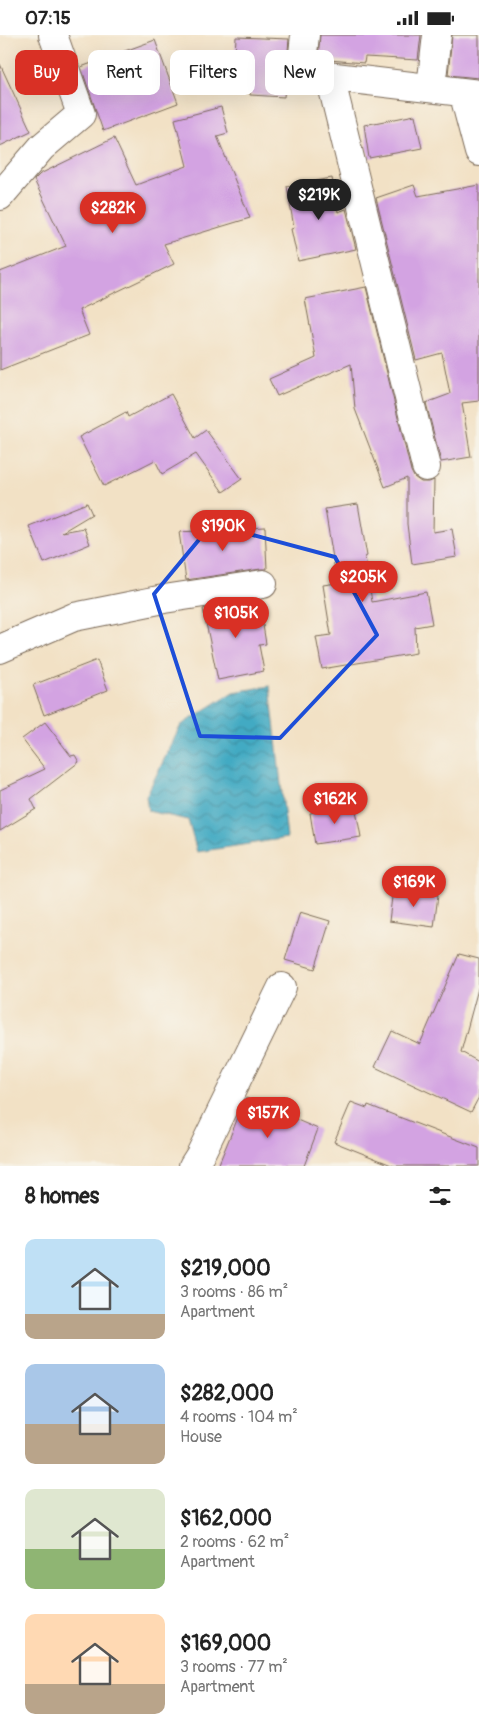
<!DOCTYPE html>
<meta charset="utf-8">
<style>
:root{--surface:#fff;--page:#f2f2f2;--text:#222;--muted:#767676;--accent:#d93025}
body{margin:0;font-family:Pangolin,sans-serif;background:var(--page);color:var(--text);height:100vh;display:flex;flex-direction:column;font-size:19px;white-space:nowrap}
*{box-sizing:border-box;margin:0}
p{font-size:16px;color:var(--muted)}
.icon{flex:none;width:28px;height:28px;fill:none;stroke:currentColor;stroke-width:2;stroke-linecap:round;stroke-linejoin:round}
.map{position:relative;height:1131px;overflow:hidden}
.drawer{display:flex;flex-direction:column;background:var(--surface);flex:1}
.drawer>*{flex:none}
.top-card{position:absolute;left:15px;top:15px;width:450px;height:45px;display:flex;gap:10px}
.price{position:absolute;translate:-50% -42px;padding:0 11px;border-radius:18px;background:var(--accent);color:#fff;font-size:16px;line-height:32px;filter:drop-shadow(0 1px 2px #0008)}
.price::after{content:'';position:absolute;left:50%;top:30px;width:15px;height:11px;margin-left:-8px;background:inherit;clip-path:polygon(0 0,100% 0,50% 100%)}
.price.on{background:#222;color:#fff}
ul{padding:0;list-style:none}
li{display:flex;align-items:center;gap:15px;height:125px;padding:0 25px}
li span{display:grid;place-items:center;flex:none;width:140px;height:100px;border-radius:10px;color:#555}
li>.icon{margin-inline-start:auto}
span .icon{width:60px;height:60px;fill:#fffc;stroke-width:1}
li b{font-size:21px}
h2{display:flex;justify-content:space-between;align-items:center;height:60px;padding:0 25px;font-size:21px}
.tag{padding:0 18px;border-radius:10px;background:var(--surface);box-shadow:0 5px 20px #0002;font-size:18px;line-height:45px}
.tag.on{background:var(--accent);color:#fff}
.status{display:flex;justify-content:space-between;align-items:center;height:35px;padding:0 25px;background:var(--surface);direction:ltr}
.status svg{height:14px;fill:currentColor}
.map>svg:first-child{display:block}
.water{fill:url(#water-waves);stroke:#3f6a70}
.building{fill:#d3a3e2}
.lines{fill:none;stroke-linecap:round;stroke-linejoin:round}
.street-casing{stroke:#7b6a58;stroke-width:30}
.street{stroke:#fff;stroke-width:28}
.marked{fill:none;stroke:#1d4ed8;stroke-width:4;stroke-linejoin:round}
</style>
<div class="status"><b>07:15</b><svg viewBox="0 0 49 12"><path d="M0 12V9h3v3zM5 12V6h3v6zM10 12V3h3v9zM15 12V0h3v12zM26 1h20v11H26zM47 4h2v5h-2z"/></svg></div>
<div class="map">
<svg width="479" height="1131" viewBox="0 0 479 1131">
<defs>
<pattern id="water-waves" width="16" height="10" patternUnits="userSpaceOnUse" patternTransform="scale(1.25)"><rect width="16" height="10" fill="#43aac3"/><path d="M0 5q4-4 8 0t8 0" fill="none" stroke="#398b9e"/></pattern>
</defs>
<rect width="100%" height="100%" fill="#f7f3e8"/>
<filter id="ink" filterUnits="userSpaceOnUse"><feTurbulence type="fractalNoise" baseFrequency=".02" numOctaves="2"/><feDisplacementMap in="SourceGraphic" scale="10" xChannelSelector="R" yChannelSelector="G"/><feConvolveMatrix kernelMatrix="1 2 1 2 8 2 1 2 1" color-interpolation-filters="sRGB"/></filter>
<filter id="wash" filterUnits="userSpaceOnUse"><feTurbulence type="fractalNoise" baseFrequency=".0096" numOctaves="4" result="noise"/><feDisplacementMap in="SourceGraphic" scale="20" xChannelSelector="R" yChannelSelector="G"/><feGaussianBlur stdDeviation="1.12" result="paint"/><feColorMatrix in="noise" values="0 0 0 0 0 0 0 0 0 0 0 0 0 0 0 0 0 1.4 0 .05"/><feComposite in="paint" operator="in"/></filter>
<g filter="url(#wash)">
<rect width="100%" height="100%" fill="#f2e1c5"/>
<path class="water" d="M 270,651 L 287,803 L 197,817 L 188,785 L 148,776 L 146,761 L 181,690 L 233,657 Z"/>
<g id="blocks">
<path class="building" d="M 320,0 L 421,0 L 418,25 L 365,22 L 364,28 L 318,24 Z
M 452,0 L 479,0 L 479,43 L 448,40 Z
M 236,2 L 289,4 L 284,62 L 250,60 L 252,21 L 235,20 Z
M 155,5 L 178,68 L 103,96 L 81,32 Z
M 0,29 L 31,96 L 0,111 Z
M 221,72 L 228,98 L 217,101 L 250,183 L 164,209 L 174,229 L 79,275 L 89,300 L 0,335 L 0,237 L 66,211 L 34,145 L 40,139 L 114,103 L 136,150 L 187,131 L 175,84 Z
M 415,80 L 422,113 L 369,123 L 364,90 Z
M 332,143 L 338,177 L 346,174 L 356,214 L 298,226 L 291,194 L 294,193 L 287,151 Z
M 414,150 L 418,161 L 479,150 L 479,366 L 462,368 L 471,422 L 441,427 L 426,368 L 450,359 L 442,318 L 416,325 L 376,163 Z
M 366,252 L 411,436 L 414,442 L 421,447 L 429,447 L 434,445 L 433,497 L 452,494 L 457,522 L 412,529 L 407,489 L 407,443 L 385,452 L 355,374 L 351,329 L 277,361 L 269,344 L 316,323 L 305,264 Z
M 171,359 L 195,403 L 206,395 L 242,444 L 223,457 L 196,419 L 162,439 L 155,425 L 104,451 L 79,402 L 126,377 L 128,382 Z
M 87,468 L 92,479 L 62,497 L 84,493 L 90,509 L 44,528 L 29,491 Z
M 358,469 L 367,521 L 365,522 L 372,567 L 426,557 L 432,589 L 415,592 L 416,618 L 322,634 L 316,602 L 331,600 L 323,550 L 337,548 L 325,474 Z
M 265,492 L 267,534 L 261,534 L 186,545 L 179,497 Z
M 259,565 L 266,609 L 259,610 L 264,636 L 218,645 L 203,574 Z
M 97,625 L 108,655 L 44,680 L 33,650 Z
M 45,687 L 71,721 L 75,720 L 79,727 L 31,764 L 36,774 L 0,796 L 0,755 L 45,734 L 22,704 Z
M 355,770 L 361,802 L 315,809 L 310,778 Z
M 393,854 L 438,860 L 434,892 L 389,886 Z
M 300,877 L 330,886 L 315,934 L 285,925 Z
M 459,919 L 479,924 L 479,950 L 461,1017 L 479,1027 L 479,1062 L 471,1077 L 375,1032 L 392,996 L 420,1009 Z
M 246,1063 L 318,1094 L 304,1131 L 218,1131 Z
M 351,1067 L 367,1073 L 368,1070 L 479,1113 L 479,1131 L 394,1131 L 334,1107 Z"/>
</g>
</g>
<g filter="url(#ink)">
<use href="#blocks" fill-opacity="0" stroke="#7b6a58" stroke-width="1"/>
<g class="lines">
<g class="street-casing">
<path id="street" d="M 305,0 L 301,38 L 479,59
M 330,42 L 426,432
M 431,52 L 437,0
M 463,57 L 479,117
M 0,161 L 42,112 L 81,79 L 53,0
M 0,614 L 74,582 L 164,564 L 263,549
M 193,1131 L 200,1120 L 282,952"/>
</g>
<use href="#street" class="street"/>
</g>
</g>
<path class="marked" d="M 212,489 L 335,522 L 377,600 L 280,703 L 200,701 L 154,559 Z"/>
</svg>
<b class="price on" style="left:319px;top:186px">$219K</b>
<b class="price" style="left:113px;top:199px">$282K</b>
<b class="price" style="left:223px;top:517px">$190K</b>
<b class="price" style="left:363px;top:568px">$205K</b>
<b class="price" style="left:236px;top:604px">$105K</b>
<b class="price" style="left:335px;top:790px">$162K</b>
<b class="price" style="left:414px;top:873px">$169K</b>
<b class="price" style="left:268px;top:1104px">$157K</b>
<div class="top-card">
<a class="tag on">Buy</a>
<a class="tag">Rent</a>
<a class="tag">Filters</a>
<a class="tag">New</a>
</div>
</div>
<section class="drawer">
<h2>8 homes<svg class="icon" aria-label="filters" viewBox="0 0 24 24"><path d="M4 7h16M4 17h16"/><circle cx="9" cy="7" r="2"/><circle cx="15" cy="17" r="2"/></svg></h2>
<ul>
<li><span style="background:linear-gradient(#bfe0f5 75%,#b9a48a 0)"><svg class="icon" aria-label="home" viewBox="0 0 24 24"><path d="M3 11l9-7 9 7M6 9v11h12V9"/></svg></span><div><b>$219,000</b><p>3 rooms · 86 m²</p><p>Apartment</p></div></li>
<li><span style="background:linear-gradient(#a9c7e8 60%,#b9a48a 0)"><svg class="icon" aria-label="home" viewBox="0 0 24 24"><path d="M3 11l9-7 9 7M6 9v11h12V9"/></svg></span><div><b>$282,000</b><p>4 rooms · 104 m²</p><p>House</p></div></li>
<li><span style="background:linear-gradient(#dfe7d0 60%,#8fb573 0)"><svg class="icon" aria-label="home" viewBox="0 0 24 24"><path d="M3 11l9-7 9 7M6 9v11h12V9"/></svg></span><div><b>$162,000</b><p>2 rooms · 62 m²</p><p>Apartment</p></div></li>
<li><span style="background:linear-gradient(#ffd9b3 70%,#b9a48a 0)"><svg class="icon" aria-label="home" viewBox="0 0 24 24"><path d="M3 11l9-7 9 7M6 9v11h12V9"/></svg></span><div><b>$169,000</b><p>3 rooms · 77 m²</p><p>Apartment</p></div></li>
</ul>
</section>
